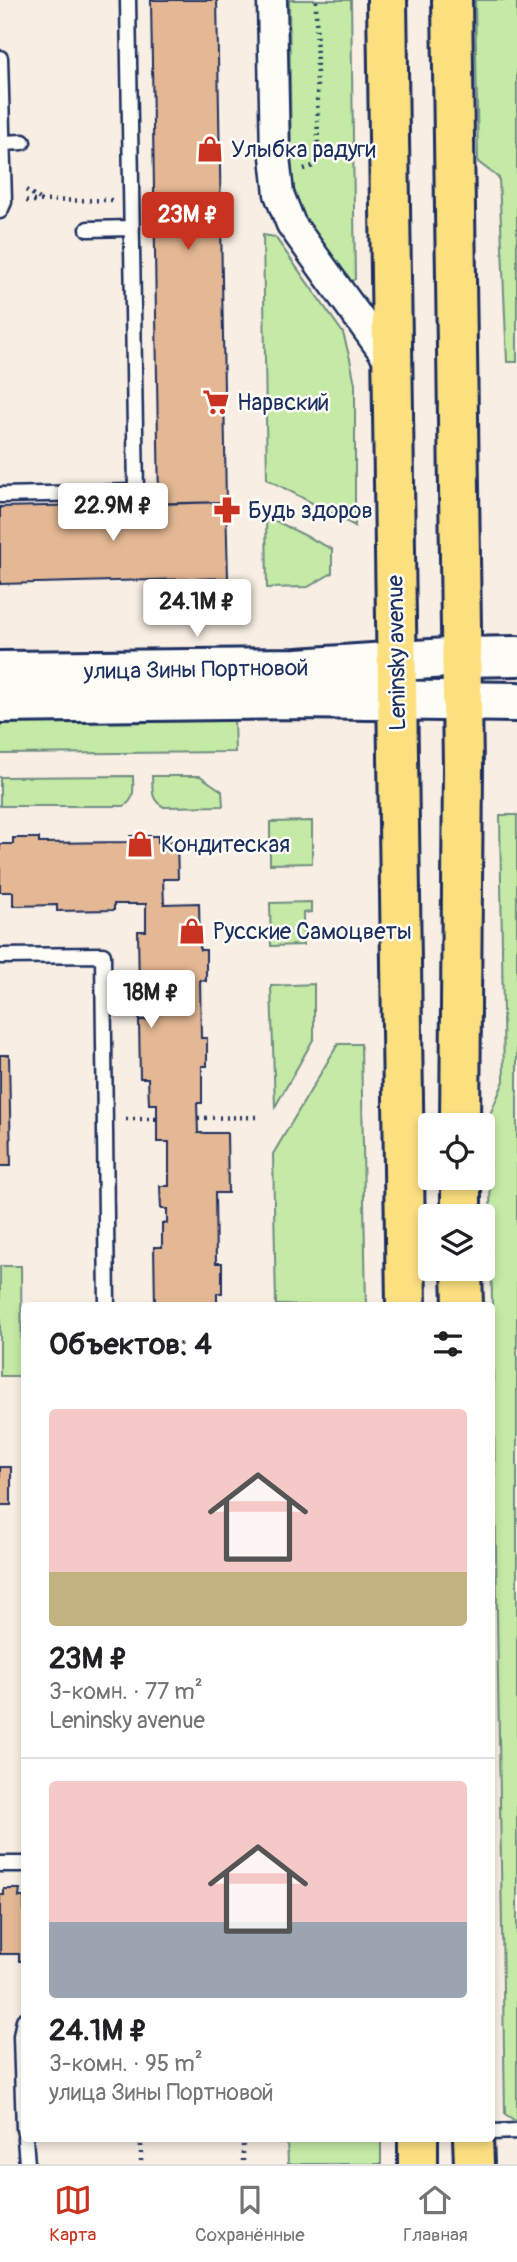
<!DOCTYPE html>
<html lang="ru">
<meta charset="utf-8">
<style>
:root{--surface:#fff;--page:#f2f2f2;--text:#202124;--muted:#757577;--line:#e0e0e0;--accent:#c8321e}
body{margin:0;font-family:Pangolin,sans-serif;background:var(--page);color:var(--text);height:100vh;display:flex;flex-direction:column;font-size:26px;white-space:nowrap}
*{box-sizing:border-box;margin:0}
p{font-size:23px;color:var(--muted)}
.icon{flex:none;width:38px;height:38px;fill:none;stroke:currentColor;stroke-width:2;stroke-linecap:round;stroke-linejoin:round}
.map{position:relative;flex:1;overflow:hidden}
.side{position:absolute;left:21px;top:1302px;width:474px;height:840px;display:flex;flex-direction:column;background:var(--surface);border-radius:7px;box-shadow:0 4px 10px #0003}
.side>*{flex:none}
.controls{position:absolute;left:418px;top:1113px;display:grid;gap:14px}
.controls a{display:grid;place-items:center;width:77px;height:77px;border-radius:7px;background:var(--surface);box-shadow:0 4px 10px #0003;font-size:35px}
.price{position:absolute;translate:-50% -60px;padding:0 16px;border-radius:7px;background:#fff;color:#222;font-size:23px;line-height:46px;filter:drop-shadow(0 2px 4px #0008)}
.price::after{content:'';position:absolute;left:50%;top:42px;width:21px;height:16px;margin-left:-10px;background:inherit;clip-path:polygon(0 0,100% 0,50% 100%)}
.price.on{background:var(--accent);color:#fff}
ul{padding:0;list-style:none}
li{display:grid;align-content:center;gap:14px;height:371px;padding:0 28px}
li+li{border-top:2px solid var(--line)}
li span{display:grid;place-items:center;height:217px;border-radius:7px;color:#555}
li>.icon{margin-inline-start:auto}
span .icon{width:126px;height:126px;fill:#fffc;stroke-width:1}
li b{font-size:30px}
h2{display:flex;justify-content:space-between;align-items:center;height:84px;padding:0 28px;font-size:30px}
.dock{display:flex;justify-content:space-around;align-items:center;height:98px;border-top:2px solid var(--line);background:var(--surface);font-size:19px;color:var(--muted)}
.dock a{display:grid;justify-items:center;gap:4px}
.dock .on{color:var(--accent)}
.map>svg:first-child{display:block}
.green{fill:#c4eaa5;stroke:#708c82;stroke-width:2}
.building{fill:#e4b894;stroke:#1b2f5e;stroke-width:2}
.lines{fill:none;stroke-linecap:round;stroke-linejoin:round}
.service-casing{stroke:#1b2f5e;stroke-width:19}
.minor-casing{stroke:#1b2f5e;stroke-width:33}
.secondary-casing{stroke:#1b2f5e;stroke-width:44}
.primary-casing{stroke:#1b2f5e;stroke-width:44}
.path{stroke:#1b2f5e;stroke-width:4.5;stroke-dasharray:2 5;stroke-linecap:butt}
.service{stroke:#fdfcf7;stroke-width:14}
.minor{stroke:#fdfcf7;stroke-width:28}
.secondary{stroke:#fdfcf7;stroke-width:38}
.primary{stroke:#fce080;stroke-width:38}
.labels{text-anchor:middle;stroke-width:5;stroke-linejoin:round;paint-order:stroke}
.poi-label{font-size:23px;fill:#1b2f5e;stroke:#fdfcf7;text-anchor:start}
.street-label{font-size:23px;fill:#1b2f5e;stroke:#fdfcf7}
</style>
<div class="map">
<svg width="517" height="2164" viewBox="0 0 517 2164">
<rect width="100%" height="100%" fill="#f8eee3"/>
<filter id="ink" filterUnits="userSpaceOnUse"><feTurbulence type="fractalNoise" baseFrequency=".0143" numOctaves="2"/><feDisplacementMap in="SourceGraphic" scale="14" xChannelSelector="R" yChannelSelector="G"/><feConvolveMatrix kernelMatrix="1 2 1 2 8 2 1 2 1" color-interpolation-filters="sRGB"/></filter>
<g filter="url(#ink)">
<path class="green" d="M 289,0 L 351,0 L 355,279 L 350,282 L 343,280 L 304,218 L 294,191 L 291,162 Z
M 475,0 L 517,0 L 517,362 L 507,362 L 499,178 L 478,162 Z
M 263,235 L 275,237 L 343,333 L 350,359 L 355,384 L 355,526 L 267,479 Z
M 266,516 L 332,549 L 332,573 L 308,587 L 267,588 Z
M 234,719 L 235,752 L 0,754 L 0,722 Z
M 133,776 C 133,788 136,799 124,806 L 0,806 L 0,777 Z
M 152,776 L 200,776 L 222,791 L 223,806 L 164,807 C 150,800 153,790 152,776 Z
M 500,815 L 517,815 L 517,2122 L 505,2114 L 489,1117 L 504,1081 Z
M 312,821 L 312,863 L 270,864 L 270,822 Z
M 311,902 L 311,912 L 303,913 L 303,945 L 271,946 L 270,903 Z
M 314,984 L 314,1038 L 275,1107 L 271,986 Z
M 338,1044 L 361,1044 L 366,1305 L 276,1305 L 273,1154 Z
M 0,1266 L 21,1266 L 22,1376 L 0,1376 Z
M 287,2139 L 381,2139 L 381,2164 L 288,2164 Z"/>
<path class="building" d="M 151,0 L 217,0 L 226,502 L 159,504 Z
M 226,502 L 228,578 L 0,584 L 0,507 Z
M 130,836 L 158,836 L 158,842 L 177,841 L 178,879 L 163,879 L 164,904 L 199,903 L 200,950 L 206,950 L 206,981 L 200,980 L 201,1038 L 207,1038 L 207,1066 L 202,1066 L 202,1103 L 197,1103 L 198,1133 L 227,1133 L 228,1193 L 215,1193 L 216,1263 L 222,1263 L 222,1293 L 217,1293 L 217,1306 L 155,1306 L 154,1247 L 162,1247 L 162,1223 L 167,1223 L 167,1209 L 161,1209 L 160,1186 L 169,1186 L 169,1142 L 157,1142 L 157,1104 L 149,1104 L 148,1078 L 140,1078 L 139,1020 L 148,1020 L 147,990 L 139,990 L 138,931 L 146,931 L 146,904 L 114,904 L 114,910 L 57,911 L 57,905 L 13,906 L 13,892 L 0,892 L 0,844 L 13,844 L 13,838 L 39,838 L 39,843 L 130,842 Z
M 0,1055 L 9,1055 L 11,1166 L 0,1166 Z
M 0,1467 L 11,1467 L 11,1505 L 0,1505 Z
M 4,1889 L 20,1889 L 19,1897 L 24,1897 L 24,1961 L 19,1961 L 19,1954 L 0,1954 L 0,1895 L 4,1895 Z"/>
<g class="lines">
<g class="service-casing">
<path id="service" d="M 0,58 L 4,202 L 0,211
M 3,143 L 23,142
M 88,229 L 132,228
M 0,495 L 136,492 L 128,0
M 0,956 L 103,955 L 107,1306
M 0,1864 L 24,1864
M 24,2020 L 21,2036 L 24,2130
M 492,2132 L 517,2131
M 25,2138 L 27,2164"/>
</g>
<g class="minor-casing">
<path id="minor" d="M 272,0 L 275,156 L 279,194 L 291,224 L 392,364"/>
</g>
<g class="secondary-casing">
<path id="secondary" d="M 0,671 L 298,668 L 461,657 L 517,656
M 0,703 L 298,699 L 517,702"/>
</g>
<g class="primary-casing">
<path id="primary" d="M 387,0 L 406,1306
M 452,0 L 463,767 L 460,1125
M 461,1178 L 461,1216
M 462,1269 L 463,1306
M 418,2138 L 418,2164
M 473,2138 L 474,2164"/>
</g>
<path class="path" d="M 304,169 L 316,165 L 318,156 L 316,0
M 26,190 L 43,201
M 26,201 L 112,200
M 198,1118 L 257,1117
M 126,1119 L 157,1119
M 141,2138 L 141,2164
M 243,2138 L 243,2164"/>
<use href="#service" class="service"/>
<use href="#minor" class="minor"/>
<use href="#secondary" class="secondary"/>
<use href="#primary" class="primary"/>
</g>
</g>
<defs>
<g id="shop-bare" transform="scale(2.1)"><path d="M-5-2.5h2.3a2.7 3.5 0 0 1 5.4 0H5L5.5 6h-11ZM-1.5-2.5h3a1.5 2.3 0 0 0-3 0Z" fill="#c8321e" stroke="#fdfcf7" stroke-width="2.5" paint-order="stroke"/></g>
<g id="supermarket-bare" transform="scale(2.1)"><path d="M-6-5.5h2.5l.6 2H6L4.5 2H-2.5L-4.4-4H-6ZM-1.5 3.2a1.3 1.3 0 1 0 .1 0ZM3 3.2a1.3 1.3 0 1 0 .1 0Z" fill="#c8321e" stroke="#fdfcf7" stroke-width="2.5" paint-order="stroke"/></g>
<g id="pharmacy-bare" transform="scale(2.1)"><path d="M-2-6h4v4h4v4h-4v4h-4v-4h-4v-4h4Z" fill="#c8321e" stroke="#fdfcf7" stroke-width="2.5" paint-order="stroke"/></g>
</defs>
<g fill-rule="evenodd">
<use href="#shop-bare" x="210" y="149"/>
<use href="#supermarket-bare" x="216" y="402"/>
<use href="#pharmacy-bare" x="227" y="510"/>
<use href="#shop-bare" x="140" y="844"/>
<use href="#shop-bare" x="192" y="931"/>
</g>
<g class="labels">
<g class="poi-label">
<text x="231" y="157">Улыбка радуги</text>
<text x="237" y="410">Нарвский</text>
<text x="248" y="518">Будь здоров</text>
<text x="161" y="852">Кондитеская</text>
<text x="213" y="939">Русские Самоцветы</text>
</g>
<g class="street-label">
<text transform="translate(396 653) rotate(-91)" y="8">Leninsky avenue</text>
<text transform="translate(196 669) rotate(-1)" y="8">улица Зины Портновой</text>
</g>
</g>
</svg>
<div class="controls">
<a><svg class="icon" aria-label="locate" viewBox="0 0 24 24"><circle cx="12" cy="12" r="6"/><path d="M12 2v4M12 18v4M2 12h4M18 12h4"/></svg></a>
<a><svg class="icon" aria-label="layers" viewBox="0 0 24 24"><path d="M12 4l9 5-9 5-9-5zM3 14l9 5 9-5"/></svg></a>
</div>
<b class="price on" style="left:188px;top:252px">23M ₽</b>
<b class="price" style="left:113px;top:543px">22.9M ₽</b>
<b class="price" style="left:197px;top:639px">24.1M ₽</b>
<b class="price" style="left:151px;top:1030px">18M ₽</b>
<section class="side">
<h2>Объектов: 4<svg class="icon" aria-label="filters" viewBox="0 0 24 24"><path d="M4 7h16M4 17h16"/><circle cx="9" cy="7" r="2"/><circle cx="15" cy="17" r="2"/></svg></h2>
<ul>
<li><span style="background:linear-gradient(#f6c9c9 75%,#c2b280 0)"><svg class="icon" aria-label="home" viewBox="0 0 24 24"><path d="M3 11l9-7 9 7M6 9v11h12V9"/></svg></span><div><b>23M ₽</b><p>3-комн. · 77 m²</p><p>Leninsky avenue</p></div></li>
<li><span style="background:linear-gradient(#f6c9c9 65%,#9aa5b1 0)"><svg class="icon" aria-label="home" viewBox="0 0 24 24"><path d="M3 11l9-7 9 7M6 9v11h12V9"/></svg></span><div><b>24.1M ₽</b><p>3-комн. · 95 m²</p><p>улица Зины Портновой</p></div></li>
</ul>
</section>
</div>
<nav class="dock">
<a class="on"><svg class="icon" aria-label="map" viewBox="0 0 24 24"><path d="M3 6l6-2 6 2 6-2v14l-6 2-6-2-6 2zM9 4v14M15 6v14"/></svg>Карта</a>
<a><svg class="icon" aria-label="saved" viewBox="0 0 24 24"><path d="M7 4h10v16l-5-4-5 4z"/></svg>Сохранённые</a>
<a><svg class="icon" aria-label="home" viewBox="0 0 24 24"><path d="M3 11l9-7 9 7M6 9v11h12V9"/></svg>Главная</a>
</nav>
